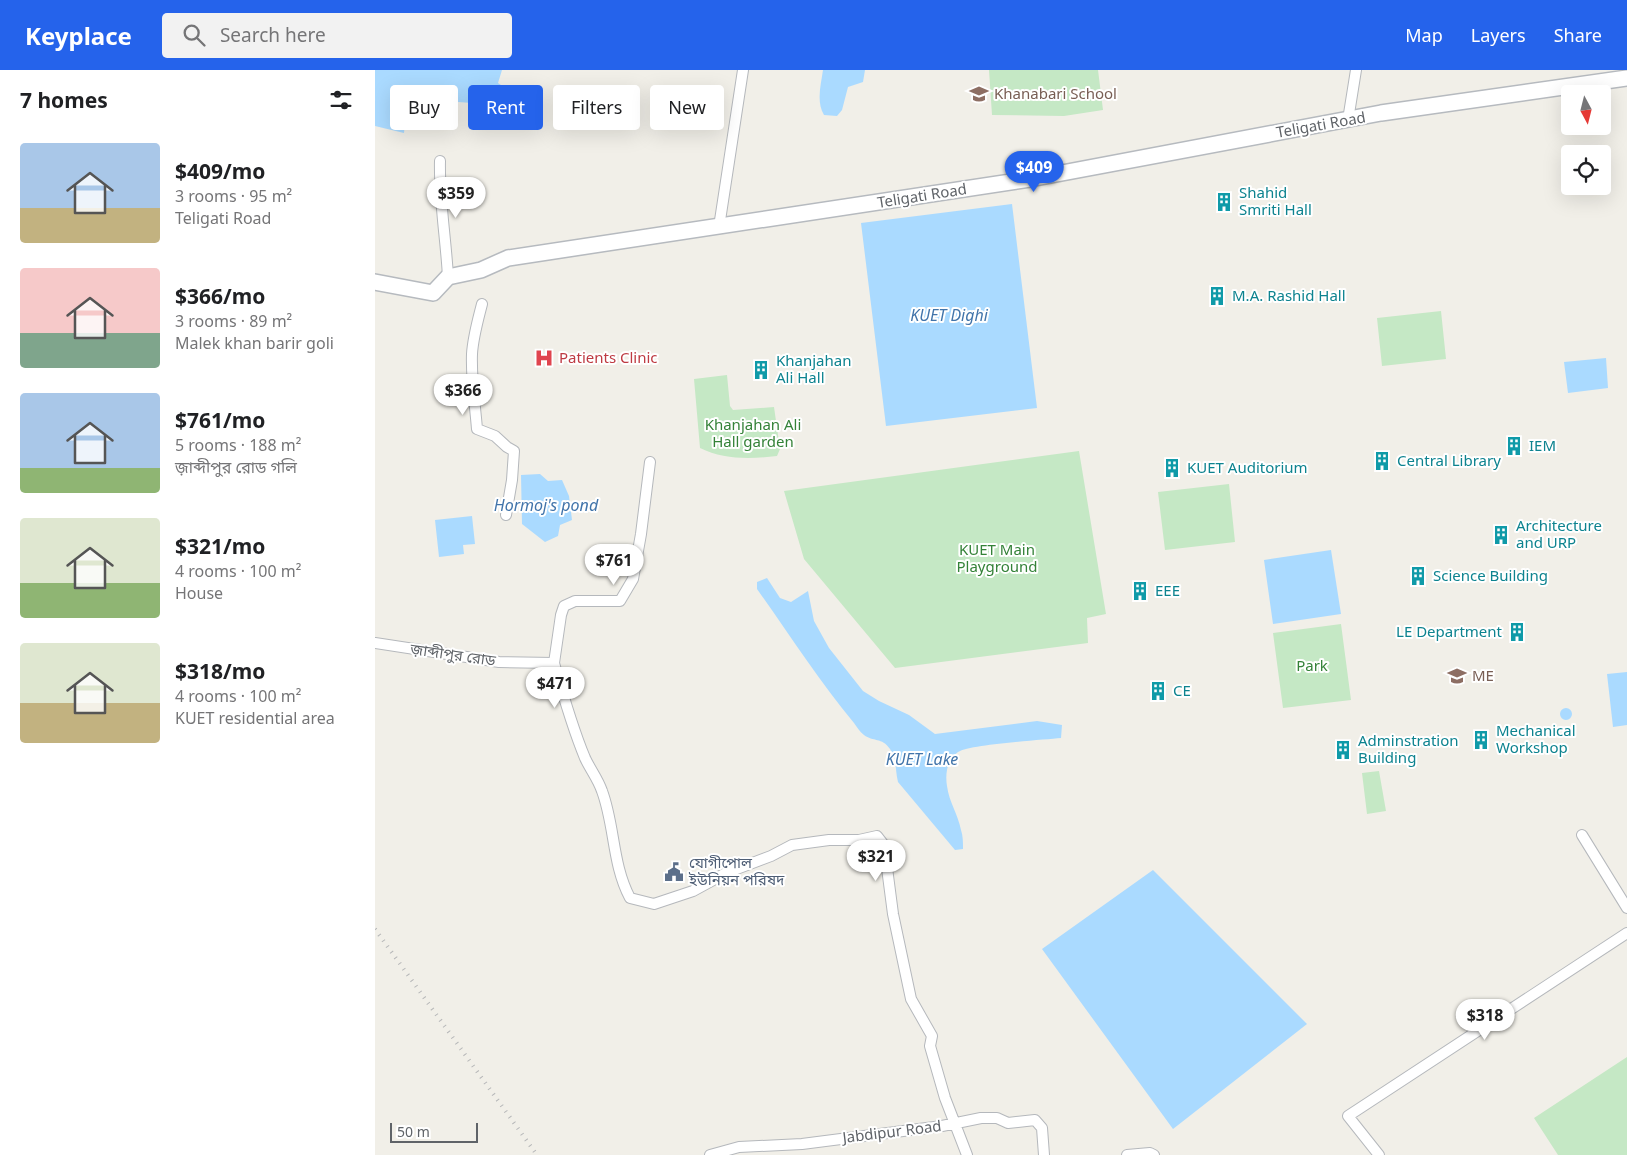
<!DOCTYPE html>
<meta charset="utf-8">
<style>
:root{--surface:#fff;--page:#f2f2f2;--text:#202124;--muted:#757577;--accent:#2563eb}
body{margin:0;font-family:"Noto Sans","Noto Sans Bengali",sans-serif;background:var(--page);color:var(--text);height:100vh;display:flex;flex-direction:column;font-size:19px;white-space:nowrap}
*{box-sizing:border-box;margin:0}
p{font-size:16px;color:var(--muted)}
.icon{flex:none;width:28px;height:28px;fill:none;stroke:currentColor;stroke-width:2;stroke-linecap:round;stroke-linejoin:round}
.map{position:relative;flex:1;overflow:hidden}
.details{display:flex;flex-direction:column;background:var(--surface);width:375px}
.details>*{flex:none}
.top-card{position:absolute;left:15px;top:15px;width:475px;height:45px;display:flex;gap:10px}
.needle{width:32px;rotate:173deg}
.fabs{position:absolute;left:1186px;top:15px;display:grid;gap:10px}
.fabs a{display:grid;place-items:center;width:50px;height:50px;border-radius:5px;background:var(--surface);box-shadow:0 5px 20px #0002;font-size:25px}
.scale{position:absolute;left:15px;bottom:12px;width:88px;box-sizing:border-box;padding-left:5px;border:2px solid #5f6368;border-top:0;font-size:14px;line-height:18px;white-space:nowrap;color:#5f6368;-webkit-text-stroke:4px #fff;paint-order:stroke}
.price{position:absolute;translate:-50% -42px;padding:0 11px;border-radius:18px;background:#fff;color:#222;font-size:16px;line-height:32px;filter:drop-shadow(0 1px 2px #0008)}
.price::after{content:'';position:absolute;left:50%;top:30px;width:15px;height:11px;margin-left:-8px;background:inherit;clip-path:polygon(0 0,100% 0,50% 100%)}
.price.current{background:var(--accent);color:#fff}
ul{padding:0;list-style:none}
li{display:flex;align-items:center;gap:15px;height:125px;padding:0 20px}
li span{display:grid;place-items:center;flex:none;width:140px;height:100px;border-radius:5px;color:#555}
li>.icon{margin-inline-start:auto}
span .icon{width:60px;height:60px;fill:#fffc;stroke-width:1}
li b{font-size:21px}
h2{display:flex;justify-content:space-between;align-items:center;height:60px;padding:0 20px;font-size:21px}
.chip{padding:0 18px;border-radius:5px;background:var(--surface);box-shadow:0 5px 20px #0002;font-size:18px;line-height:45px}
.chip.current{background:var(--accent);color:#fff}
header{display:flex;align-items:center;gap:30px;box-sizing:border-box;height:70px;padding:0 25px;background:var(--accent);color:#fff}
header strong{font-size:24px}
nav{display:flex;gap:28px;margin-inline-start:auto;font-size:18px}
.search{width:350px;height:45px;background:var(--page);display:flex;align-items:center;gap:12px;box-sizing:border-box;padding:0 18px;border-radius:5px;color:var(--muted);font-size:19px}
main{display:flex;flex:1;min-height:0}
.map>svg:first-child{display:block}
.green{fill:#c5e8c5}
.water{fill:#aadaff}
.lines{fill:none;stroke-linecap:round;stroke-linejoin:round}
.minor-casing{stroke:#b5b8bc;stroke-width:12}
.secondary-casing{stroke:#b6babf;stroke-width:18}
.minor{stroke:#fff;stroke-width:10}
.secondary{stroke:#fff;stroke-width:15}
.rail{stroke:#b6b7b8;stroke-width:4;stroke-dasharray:1 6;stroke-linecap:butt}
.labels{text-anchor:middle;stroke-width:4;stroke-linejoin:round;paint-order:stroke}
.education-label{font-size:15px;fill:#785e54;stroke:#fff;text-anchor:start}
.street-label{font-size:15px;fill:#5f6368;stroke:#fff}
.culture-label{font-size:15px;fill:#0d838f;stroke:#fff;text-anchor:start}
.health-label{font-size:15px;fill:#be3a42;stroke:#fff;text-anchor:start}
.park-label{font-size:15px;fill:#348238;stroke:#fff}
.service-label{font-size:15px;fill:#4e5e75;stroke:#fff;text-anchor:start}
.water-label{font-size:16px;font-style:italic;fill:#4174aa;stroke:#fff}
</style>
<header>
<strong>Keyplace</strong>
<div class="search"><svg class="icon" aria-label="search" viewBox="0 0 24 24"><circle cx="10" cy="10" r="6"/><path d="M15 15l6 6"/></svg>Search here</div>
<nav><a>Map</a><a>Layers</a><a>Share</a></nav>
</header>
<main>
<section class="details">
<h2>7 homes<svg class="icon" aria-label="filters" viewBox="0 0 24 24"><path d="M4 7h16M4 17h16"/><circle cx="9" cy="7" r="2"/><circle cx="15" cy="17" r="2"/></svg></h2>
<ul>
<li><span style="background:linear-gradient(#a9c7e8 65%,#c2b280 0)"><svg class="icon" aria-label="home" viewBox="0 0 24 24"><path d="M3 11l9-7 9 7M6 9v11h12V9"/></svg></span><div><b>$409/mo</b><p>3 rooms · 95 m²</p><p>Teligati Road</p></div></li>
<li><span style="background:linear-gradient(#f6c9c9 65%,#7fa58c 0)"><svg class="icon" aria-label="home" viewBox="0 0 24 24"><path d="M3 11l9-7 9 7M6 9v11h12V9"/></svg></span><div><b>$366/mo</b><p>3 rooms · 89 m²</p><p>Malek khan barir goli</p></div></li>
<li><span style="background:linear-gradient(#a9c7e8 75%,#8fb573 0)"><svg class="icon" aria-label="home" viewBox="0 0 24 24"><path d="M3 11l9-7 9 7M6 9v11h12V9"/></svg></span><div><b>$761/mo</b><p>5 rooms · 188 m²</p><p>জ়াব্দীপুর রোড গলি</p></div></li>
<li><span style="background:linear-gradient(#dfe7d0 65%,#8fb573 0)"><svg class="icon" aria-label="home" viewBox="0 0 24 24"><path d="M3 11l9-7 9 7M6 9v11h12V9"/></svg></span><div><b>$321/mo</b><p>4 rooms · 100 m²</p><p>House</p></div></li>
<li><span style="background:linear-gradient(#dfe7d0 60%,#c2b280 0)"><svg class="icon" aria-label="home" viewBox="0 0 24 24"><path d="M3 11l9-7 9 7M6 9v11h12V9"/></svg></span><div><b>$318/mo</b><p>4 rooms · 100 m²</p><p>KUET residential area</p></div></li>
</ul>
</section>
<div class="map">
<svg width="1252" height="1085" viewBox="0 0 1252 1085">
<rect width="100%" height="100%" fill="#f1efe8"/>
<path class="green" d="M 614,0 L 723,0 L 728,40 L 689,46 L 617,45 Z
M 1066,241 L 1071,289 L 1007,296 L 1002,248 Z
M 352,305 L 355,336 L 358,340 L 399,337 L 405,379 L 402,386 C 376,389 349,390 325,378 L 319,309 Z
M 704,381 L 731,544 L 712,548 L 713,573 L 520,598 L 429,489 L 409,421 Z
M 854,414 L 860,472 L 790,480 L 783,422 Z
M 966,554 L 976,630 L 908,638 L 898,563 Z
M 1004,701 L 1011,741 L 992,744 L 987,703 Z
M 1252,987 L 1252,1085 L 1183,1085 L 1159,1048 Z"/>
<path class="water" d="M 0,0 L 127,0 L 123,13 L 132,19 L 124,35 L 83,32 L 63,20 L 31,38 L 29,63 L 0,56 Z
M 448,0 L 490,0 L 488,12 L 473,17 L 467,40 L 462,46 L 449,45 C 441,32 446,14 448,0 Z
M 637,134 L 662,338 L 511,356 L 486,153 Z
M 1231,288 L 1233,318 L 1193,323 L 1189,292 Z
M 165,404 L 173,411 L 187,410 L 194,426 L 197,450 L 185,455 L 183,466 L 170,472 L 147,454 L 146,405 Z
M 97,446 L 100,474 L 88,475 L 89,484 L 64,487 L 60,450 Z
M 956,480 L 966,544 L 898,554 L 889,490 Z
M 392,508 L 405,528 L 416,532 L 433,521 L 439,551 L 454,578 L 488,621 L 504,631 L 534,645 L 560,664 L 662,651 L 687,655 L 686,668 C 667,670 596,674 583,682 C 572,689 570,704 572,716 C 574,732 583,744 586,760 C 588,766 588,772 588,779 L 580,780 L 523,712 C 520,700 522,689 515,679 C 507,667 498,672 489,665 C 485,662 482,657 479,653 C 444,611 414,564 382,519 L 382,512 Z
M 1252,602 L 1252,655 L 1238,657 L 1232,604 Z
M1185 644a6 6 0 1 1 12 0a6 6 0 1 1-12 0Z
M 778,800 L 932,954 L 798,1059 L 667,879 Z"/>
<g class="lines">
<g class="minor-casing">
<path id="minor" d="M 973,50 L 981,0
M 65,91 C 64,130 71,169 73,207
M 344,157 L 368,0
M 107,234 C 103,250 98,267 97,284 C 96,309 100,334 102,359 L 120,366 L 132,377 L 139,381 L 137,410 L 131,445
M 0,573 L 124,592 L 179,593 C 188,625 197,657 210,688 C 215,699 223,709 227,721 C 240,756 237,794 255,828 L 279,834 L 318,821 L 351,803 L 396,786 L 417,775 L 454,770 L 484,770 L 502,766 L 509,775 L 518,844 L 536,929 L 557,966 L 555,976 L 570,1028 L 592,1085
M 179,593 L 186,545 L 189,536 L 200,531 L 245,531 L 258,509 L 266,464 L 275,392
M 1207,765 L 1252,838
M 335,1085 L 364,1077 L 427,1074 L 567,1056 L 606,1048 L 622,1048 L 633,1053 L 660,1050 L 667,1058 L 669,1085
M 752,1085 L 775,1083 L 779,1085
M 1004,1085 L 973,1046 L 1252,863"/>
</g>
<g class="secondary-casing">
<path id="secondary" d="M 0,212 L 58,223 L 73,207 L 106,200 L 133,188 L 655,109 L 1006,43 L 1252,8"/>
</g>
<use href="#minor" class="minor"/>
<use href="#secondary" class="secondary"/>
<path class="rail" d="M 0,859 L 162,1085"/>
</g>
<defs>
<g id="school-bare" transform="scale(1.5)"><path d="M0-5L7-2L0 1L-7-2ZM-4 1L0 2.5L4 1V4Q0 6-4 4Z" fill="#8d6e63" stroke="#fff" stroke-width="2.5" paint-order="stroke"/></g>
<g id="building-bare" transform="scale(1.5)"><path d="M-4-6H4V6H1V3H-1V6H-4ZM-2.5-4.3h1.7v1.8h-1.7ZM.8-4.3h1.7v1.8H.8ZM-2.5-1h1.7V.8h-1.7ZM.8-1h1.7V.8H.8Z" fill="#0f9aa8" stroke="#fff" stroke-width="2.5" paint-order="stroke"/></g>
<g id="hospital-bare" transform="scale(1.5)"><path d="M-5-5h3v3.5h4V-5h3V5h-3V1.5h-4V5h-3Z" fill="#e0444e" stroke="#fff" stroke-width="2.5" paint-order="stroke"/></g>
<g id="civic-bare" transform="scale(1.5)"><path d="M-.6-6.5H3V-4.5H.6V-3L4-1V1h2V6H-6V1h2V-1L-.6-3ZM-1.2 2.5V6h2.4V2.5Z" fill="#5c6f8a" stroke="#fff" stroke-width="2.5" paint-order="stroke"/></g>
</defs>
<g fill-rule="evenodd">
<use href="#school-bare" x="604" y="24"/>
<use href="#building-bare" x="849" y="132"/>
<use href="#building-bare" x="842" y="226"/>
<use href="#hospital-bare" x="169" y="288"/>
<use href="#building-bare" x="386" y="300"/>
<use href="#building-bare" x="1139" y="376"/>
<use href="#building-bare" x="1007" y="391"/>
<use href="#building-bare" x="797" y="398"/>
<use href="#building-bare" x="1126" y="465"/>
<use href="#building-bare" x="1043" y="506"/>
<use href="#building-bare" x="765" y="521"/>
<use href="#building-bare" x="1142" y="562"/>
<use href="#school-bare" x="1082" y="606"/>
<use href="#building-bare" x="783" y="621"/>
<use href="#building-bare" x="1106" y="670"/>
<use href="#building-bare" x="968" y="680"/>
<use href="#civic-bare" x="299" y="802"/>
</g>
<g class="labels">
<g class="education-label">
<text x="619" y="29">Khanabari School</text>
<text x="1097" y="611">ME</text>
</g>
<g class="street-label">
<text transform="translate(946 55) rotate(-10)" y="5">Teligati Road</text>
<text transform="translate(547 126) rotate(-9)" y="5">Teligati Road</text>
<text transform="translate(78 585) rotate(8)" y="5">জ়াব্দীপুর রোড</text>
<text transform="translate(517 1062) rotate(-7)" y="5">Jabdipur Road</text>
</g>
<g class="culture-label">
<text x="864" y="128">Shahid<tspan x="864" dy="17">Smriti Hall</tspan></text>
<text x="857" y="231">M.A. Rashid Hall</text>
<text x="401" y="296">Khanjahan<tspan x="401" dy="17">Ali Hall</tspan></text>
<text x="1154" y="381">IEM</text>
<text x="1022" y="396">Central Library</text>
<text x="812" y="403">KUET Auditorium</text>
<text x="1141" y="461">Architecture<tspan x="1141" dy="17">and URP</tspan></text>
<text x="1058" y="511">Science Building</text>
<text x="780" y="526">EEE</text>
<text x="1127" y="567" text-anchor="end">LE Department</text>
<text x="798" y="626">CE</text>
<text x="1121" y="666">Mechanical<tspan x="1121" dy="17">Workshop</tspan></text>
<text x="983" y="676">Adminstration<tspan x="983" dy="17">Building</tspan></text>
</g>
<g class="health-label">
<text x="184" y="293">Patients Clinic</text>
</g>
<g class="park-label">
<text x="378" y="360">Khanjahan Ali<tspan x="378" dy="17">Hall garden</tspan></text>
<text x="622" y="485">KUET Main<tspan x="622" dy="17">Playground</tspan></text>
<text x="937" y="601">Park</text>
</g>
<g class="service-label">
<text x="314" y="798">যোগীপোল<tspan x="314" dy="17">ইউনিয়ন পরিষদ</tspan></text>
</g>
<g class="water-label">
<text x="574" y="251">KUET Dighi</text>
<text x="171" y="441">Hormoj's pond</text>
<text x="547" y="695">KUET Lake</text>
</g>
</g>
</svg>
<div class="fabs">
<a><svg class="needle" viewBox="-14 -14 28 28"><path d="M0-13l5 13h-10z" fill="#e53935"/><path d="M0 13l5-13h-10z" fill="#757577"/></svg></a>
<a><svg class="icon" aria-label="locate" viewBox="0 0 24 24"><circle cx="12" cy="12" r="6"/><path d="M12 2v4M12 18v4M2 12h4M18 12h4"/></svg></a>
</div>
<div class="scale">50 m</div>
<b class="price current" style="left:659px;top:123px">$409</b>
<b class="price" style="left:81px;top:149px">$359</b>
<b class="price" style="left:88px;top:346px">$366</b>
<b class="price" style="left:239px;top:516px">$761</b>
<b class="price" style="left:180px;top:639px">$471</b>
<b class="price" style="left:501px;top:812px">$321</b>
<b class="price" style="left:1110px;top:971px">$318</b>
<div class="top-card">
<a class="chip">Buy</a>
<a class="chip current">Rent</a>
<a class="chip">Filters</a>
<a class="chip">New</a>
</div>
</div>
</main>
